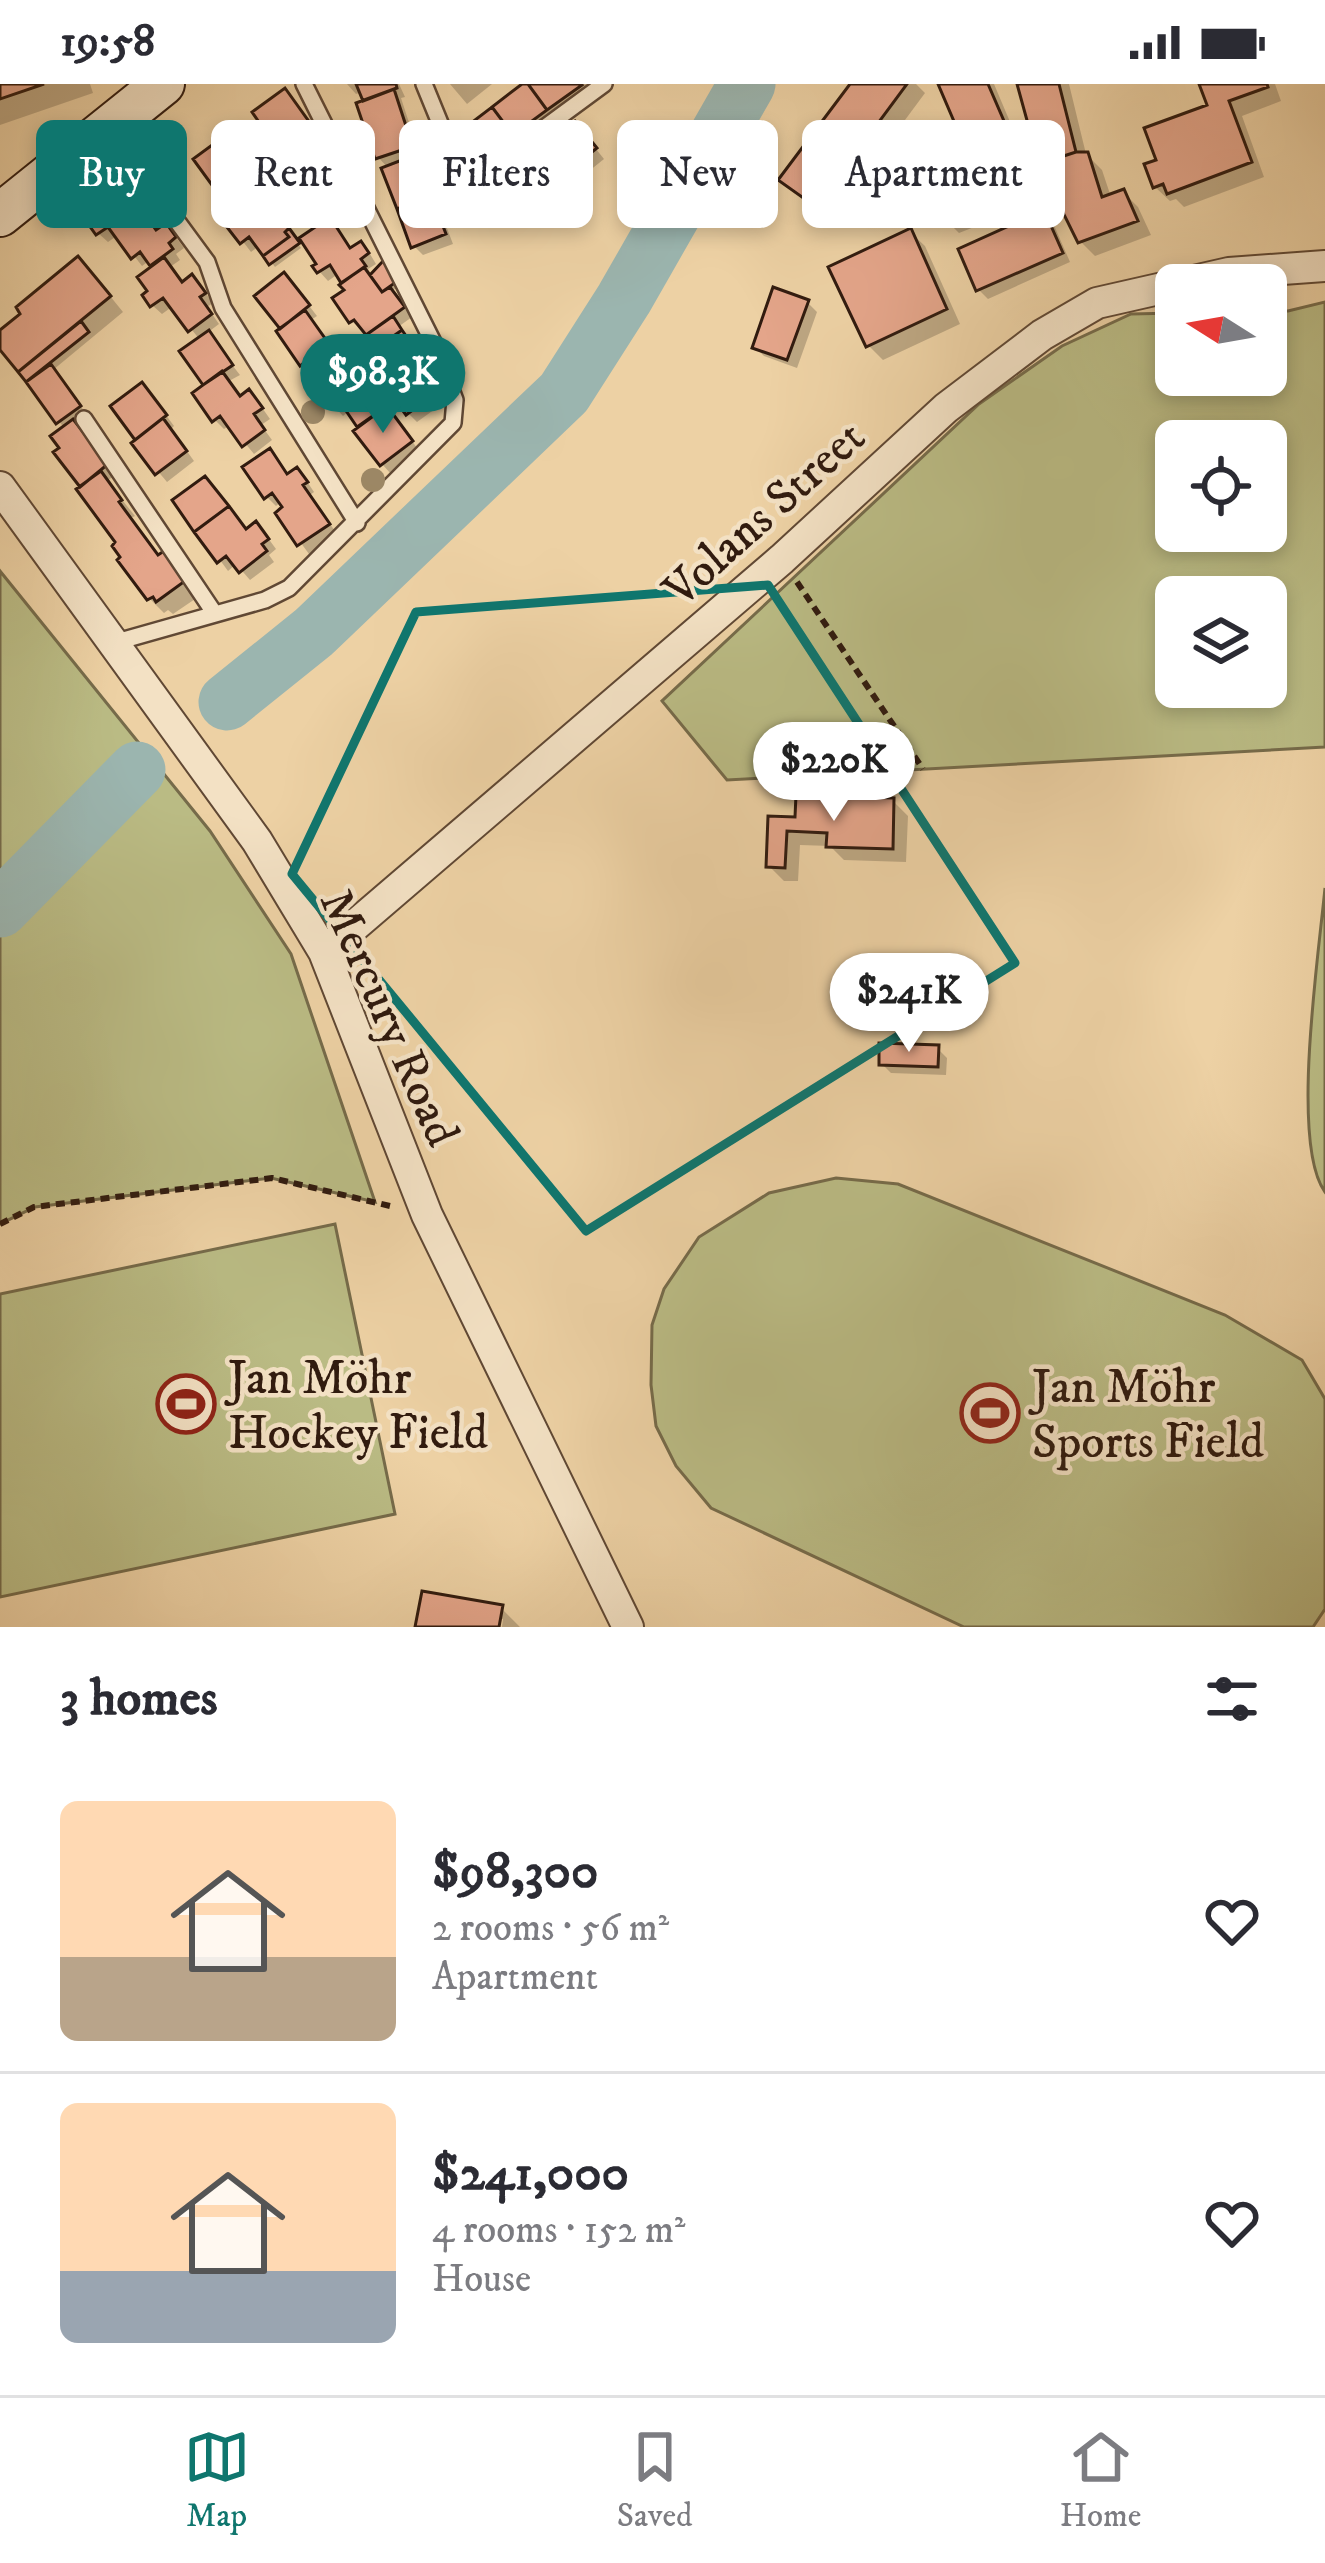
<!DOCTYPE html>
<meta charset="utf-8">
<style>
:root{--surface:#fff;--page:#f7f7f7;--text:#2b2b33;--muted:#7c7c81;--line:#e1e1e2;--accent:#0f766e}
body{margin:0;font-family:"IM FELL DW Pica",serif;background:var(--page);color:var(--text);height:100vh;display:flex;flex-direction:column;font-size:45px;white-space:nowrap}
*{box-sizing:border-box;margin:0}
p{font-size:39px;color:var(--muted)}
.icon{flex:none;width:66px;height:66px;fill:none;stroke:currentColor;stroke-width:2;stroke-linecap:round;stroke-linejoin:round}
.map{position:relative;height:1543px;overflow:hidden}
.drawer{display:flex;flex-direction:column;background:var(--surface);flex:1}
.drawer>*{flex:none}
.banner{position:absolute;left:36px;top:36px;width:1254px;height:108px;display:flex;gap:24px}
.needle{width:78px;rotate:281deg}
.controls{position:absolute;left:1155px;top:180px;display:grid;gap:24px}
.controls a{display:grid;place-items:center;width:132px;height:132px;border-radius:18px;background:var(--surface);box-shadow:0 6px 18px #0003;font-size:60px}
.price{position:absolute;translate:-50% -102px;padding:0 27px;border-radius:42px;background:#fff;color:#222;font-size:39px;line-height:78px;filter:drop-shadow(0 3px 6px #0008)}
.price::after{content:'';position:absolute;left:50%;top:72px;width:36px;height:27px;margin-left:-18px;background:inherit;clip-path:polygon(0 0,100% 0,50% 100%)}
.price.current{background:var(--accent);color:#fff}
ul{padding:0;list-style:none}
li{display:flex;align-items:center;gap:36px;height:300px;padding:0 60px}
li+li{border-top:3px solid var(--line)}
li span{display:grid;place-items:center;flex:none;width:336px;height:240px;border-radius:18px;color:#555}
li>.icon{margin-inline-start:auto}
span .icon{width:144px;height:144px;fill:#fffc;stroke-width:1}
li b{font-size:51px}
h2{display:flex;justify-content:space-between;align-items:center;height:144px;padding:0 60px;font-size:51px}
.pill{padding:0 42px;border-radius:18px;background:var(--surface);box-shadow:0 6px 18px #0003;font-size:42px;line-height:108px}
.pill.current{background:var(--accent);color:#fff}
.status{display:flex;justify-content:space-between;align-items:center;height:84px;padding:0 60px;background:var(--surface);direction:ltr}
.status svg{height:33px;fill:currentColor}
.tabs{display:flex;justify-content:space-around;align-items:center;height:168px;border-top:3px solid var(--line);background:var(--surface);font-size:33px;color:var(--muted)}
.tabs a{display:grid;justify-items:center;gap:6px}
.tabs .current{color:var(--accent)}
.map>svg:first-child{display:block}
.green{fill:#babb84;stroke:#766b4a;stroke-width:3;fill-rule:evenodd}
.shadow{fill:#0003}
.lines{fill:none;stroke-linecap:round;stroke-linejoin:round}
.river{stroke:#9bb5af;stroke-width:57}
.building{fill:#e4a58a;stroke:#311b0f;stroke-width:3}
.lane-casing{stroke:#604834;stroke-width:20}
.street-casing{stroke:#604834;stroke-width:34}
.secondary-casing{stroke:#311b0f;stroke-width:46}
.path{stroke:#311b0f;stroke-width:6;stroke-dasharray:9 6;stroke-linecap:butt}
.lane{stroke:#f3e1c4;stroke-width:15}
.street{stroke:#f3e1c4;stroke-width:30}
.secondary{stroke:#f3e1c4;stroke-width:42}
.tree{fill:#9c8765}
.marked{fill:none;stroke:#0f766e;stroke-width:9;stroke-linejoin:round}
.labels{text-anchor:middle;stroke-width:9;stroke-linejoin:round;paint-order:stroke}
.street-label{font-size:48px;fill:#311b0f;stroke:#f3e1c4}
.poi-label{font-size:48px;fill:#311b0f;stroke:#f3e1c4;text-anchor:start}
</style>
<div class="status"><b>19:58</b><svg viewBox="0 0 49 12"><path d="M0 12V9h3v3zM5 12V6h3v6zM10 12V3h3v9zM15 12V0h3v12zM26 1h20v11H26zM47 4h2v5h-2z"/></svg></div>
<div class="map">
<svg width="1325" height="1543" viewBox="0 0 1325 1543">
<rect width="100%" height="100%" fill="#edd1a4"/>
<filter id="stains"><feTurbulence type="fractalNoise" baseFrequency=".00167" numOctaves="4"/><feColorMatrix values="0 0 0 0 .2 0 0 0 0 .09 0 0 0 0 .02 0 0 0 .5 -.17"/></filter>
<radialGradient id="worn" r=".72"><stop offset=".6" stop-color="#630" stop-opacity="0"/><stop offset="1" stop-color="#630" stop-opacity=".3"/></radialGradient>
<path class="green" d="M 1325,218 L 1325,663 L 727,696 L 662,617 L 979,320 L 1062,262 L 1131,230 L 1176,229 L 1176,291 L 1266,291 L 1266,227 L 1288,227 ZM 1266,357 L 1266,447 L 1176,447 L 1176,357 ZM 1266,513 L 1266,603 L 1176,603 L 1176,513 Z
M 0,487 L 210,747 L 291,870 L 375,1118 L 271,1094 L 35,1123 L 0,1140 Z
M 1325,804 L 1325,1108 C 1290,1060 1319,869 1325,804 Z
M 836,1094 L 898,1100 L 1225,1231 L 1302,1276 L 1325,1315 L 1325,1525 L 1313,1543 L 964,1543 L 711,1424 L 676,1382 L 656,1342 L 651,1301 L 652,1241 L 664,1205 L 699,1153 L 769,1109 Z
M 335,1140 L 395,1430 L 0,1513 L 0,1210 Z"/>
<path class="shadow" d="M 0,0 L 90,0 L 93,9 L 0,41 Z
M 347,0 L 399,0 L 405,13 L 401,14 L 415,57 L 410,59 L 416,75 L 424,84 L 453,160 L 423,171 L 414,162 L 388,84 L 378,73 L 362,8 L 356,10 Z
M 450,0 L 492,0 L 467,20 Z
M 527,0 L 603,0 L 487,87 L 477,78 Z
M 854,0 L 916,0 L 925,9 L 831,136 L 782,95 Z
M 941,0 L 994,0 L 1019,59 L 989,73 L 991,78 L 1018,67 L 1027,76 L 1043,116 L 959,149 L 950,140 L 986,80 L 967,61 Z
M 1020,0 L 1069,0 L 1086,70 L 1102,86 L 1111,113 L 1124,109 L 1138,123 L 1151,151 L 1095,172 L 1081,158 Z
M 1202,0 L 1275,0 L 1281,17 L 1242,32 L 1264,93 L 1184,123 L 1176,115 L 1170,117 L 1155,103 L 1160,78 L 1210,22 Z
M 285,8 L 317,49 L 303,59 L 315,76 L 334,77 L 346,94 L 340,98 L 351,113 L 333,127 L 309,97 L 301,103 L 292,94 L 281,65 L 256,29 Z
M 584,50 L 604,75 L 537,129 L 495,143 L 485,133 L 507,94 Z
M 243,82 L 261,85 L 271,99 L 266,102 L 269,107 L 244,125 L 249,132 L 295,156 L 301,164 L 275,183 L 259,162 L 251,168 L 221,129 L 237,118 L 233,112 L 229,116 L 219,106 Z
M 123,104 L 158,149 L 175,152 L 184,164 L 176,170 L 180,176 L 170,183 L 183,201 L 201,203 L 213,219 L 207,223 L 219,240 L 207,249 L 240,291 L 229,297 L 241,315 L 258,318 L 270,335 L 261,341 L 272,356 L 254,370 L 230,341 L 224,345 L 215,336 L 200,256 L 173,222 L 162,230 L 152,221 L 155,183 L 150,176 L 142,182 L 118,151 L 108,158 L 98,149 Z
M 1044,129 L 1053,139 L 1070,178 L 988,215 L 979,206 Z
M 330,137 L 352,167 L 360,161 L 370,170 L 376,180 L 368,185 L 373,193 L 381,186 L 400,201 L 391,208 L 412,233 L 398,243 L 435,286 L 424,294 L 442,320 L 417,338 L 408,329 L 388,275 L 364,244 L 361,246 L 352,237 L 348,207 L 338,190 L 328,197 L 319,187 Z
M 910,148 L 925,162 L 960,240 L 883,276 L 868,261 Z
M 93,191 L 123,228 L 53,286 L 88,332 L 76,341 L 115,391 L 107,397 L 135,432 L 131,434 L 160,473 L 163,471 L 198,513 L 173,530 L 168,526 L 164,529 L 149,514 L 84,403 L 65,345 L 0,261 L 0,250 Z
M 293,201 L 317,232 L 311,236 L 336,271 L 312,289 L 281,248 Z
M 807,218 L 817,228 L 797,284 L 764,272 L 755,263 Z
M 357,300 L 373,304 L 420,368 L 391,390 L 382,380 L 349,327 L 343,332 L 334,322 Z
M 151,311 L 174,342 L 171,345 L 194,377 L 167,398 L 135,360 Z
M 279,378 L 289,393 L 306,396 L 314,408 L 310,411 L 337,450 L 309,470 L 279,429 L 286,424 L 281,418 L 276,422 L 267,413 Z
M 176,416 L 247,448 L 265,450 L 276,465 L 269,471 L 274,478 L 250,496 L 236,480 L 228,487 Z
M 893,717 L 908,732 L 906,778 L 844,776 L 830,762 L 800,761 L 798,797 L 784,797 L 769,782 L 771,735 L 798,736 Z
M 937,964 L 947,974 L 946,991 L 891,989 L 882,980 Z
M 501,1524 L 520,1543 L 502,1543 L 503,1535 L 497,1535 L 496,1543 L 418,1543 Z"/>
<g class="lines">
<path class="river" d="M 227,618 L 314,548 L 564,309 L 624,215 L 747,0
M 0,825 L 137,686"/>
</g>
<path class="building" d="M 0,0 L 44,0 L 0,15 Z
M 356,0 L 396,0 L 397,4 L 363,17 Z
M 522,0 L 528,0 L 547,26 L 513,51 L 492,23 Z
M 528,0 L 581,0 L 582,1 L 547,26 Z
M 850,0 L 907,0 L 816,123 L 778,96 Z
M 938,0 L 988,0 L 1007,44 L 965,63 Z
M 1017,0 L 1059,0 L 1076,68 L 1039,80 Z
M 1199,0 L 1267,0 L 1268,3 L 1229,17 L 1252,78 L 1167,110 L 1163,100 L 1153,104 L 1144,80 L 1156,76 L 1144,44 L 1207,21 Z
M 285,4 L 310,39 L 276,63 L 252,28 Z
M 394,5 L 408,48 L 403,50 L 408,64 L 375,75 L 356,19 Z
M 492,23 L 513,51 L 475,80 L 454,52 Z
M 575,37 L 597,64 L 561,93 L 539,66 Z
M 296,50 L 314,73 L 325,64 L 339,83 L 333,88 L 344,103 L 322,120 L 300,89 L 290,96 L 270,69 Z
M 223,53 L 242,79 L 252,71 L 264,88 L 259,92 L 263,97 L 233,117 L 223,104 L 217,108 L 193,75 Z
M 1019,63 L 1035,106 L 947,142 L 931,98 Z
M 539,66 L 561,93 L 528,120 L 506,91 Z
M 1076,68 L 1088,68 L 1102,113 L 1124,105 L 1138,137 L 1078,159 L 1039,80 Z
M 415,71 L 431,111 L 397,125 L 381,84 Z
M 506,91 L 528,120 L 483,135 L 472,104 Z
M 123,100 L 156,146 L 166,139 L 176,153 L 169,159 L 173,165 L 150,182 L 140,168 L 131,175 L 108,143 L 96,151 L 81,130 Z
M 431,111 L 446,150 L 411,164 L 397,125 Z
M 237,114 L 248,129 L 255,124 L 264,136 L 276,127 L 289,144 L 285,148 L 289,153 L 263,172 L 249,153 L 240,160 L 216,129 Z
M 1044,126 L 1063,169 L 976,207 L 958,165 Z
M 330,133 L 350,164 L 361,157 L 369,169 L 361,175 L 366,182 L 341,199 L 330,181 L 317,189 L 312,182 L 316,180 L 299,154 Z
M 289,144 L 300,159 L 269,181 L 263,172 L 289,153 L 285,148 Z
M 911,144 L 947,225 L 866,263 L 828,183 Z
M 78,172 L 111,212 L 18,288 L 0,266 L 0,246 L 20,230 L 16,223 Z
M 164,173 L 182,198 L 192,190 L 206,209 L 200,213 L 212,230 L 188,248 L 163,214 L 150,223 L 142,211 L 147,207 L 137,193 Z
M 384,176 L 399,196 L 382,208 L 370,191 Z
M 364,183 L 382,208 L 390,203 L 405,223 L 366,251 L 354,236 L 349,239 L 332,214 L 344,206 L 339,201 Z
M 284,188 L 310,221 L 280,245 L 254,212 Z
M 773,203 L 809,216 L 787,276 L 752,264 Z
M 305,226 L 329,260 L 300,282 L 276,247 Z
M 393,232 L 402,246 L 375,265 L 366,251 Z
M 81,237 L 89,248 L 26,298 L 18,288 Z
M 209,246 L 233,281 L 203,301 L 179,267 Z
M 402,246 L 413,262 L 417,259 L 428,276 L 417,284 L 435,309 L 406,331 L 383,299 L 390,294 L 379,277 L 384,274 L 377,264 Z
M 51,280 L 81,322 L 56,340 L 26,298 Z
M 346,284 L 356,297 L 364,291 L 387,322 L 357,343 L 340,318 L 332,324 L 321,310 L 326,308 L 322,302 Z
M 222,287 L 240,312 L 249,305 L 263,324 L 254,330 L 265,346 L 242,363 L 220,332 L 212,338 L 192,309 Z
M 142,298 L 167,331 L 135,356 L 110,322 Z
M 387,322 L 413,357 L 380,382 L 353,347 Z
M 163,334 L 187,367 L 155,391 L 131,359 Z
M 73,335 L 108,380 L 80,403 L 53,368 L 59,364 L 50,352 Z
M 270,364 L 287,390 L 297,383 L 308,398 L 303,401 L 330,440 L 297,462 L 275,429 L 282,423 L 272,409 L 264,415 L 242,383 Z
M 101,387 L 122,416 L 119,418 L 158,471 L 164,467 L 185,497 L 156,518 L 153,513 L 147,516 L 117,476 L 120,473 L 112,462 L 115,458 L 76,405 Z
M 205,392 L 229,422 L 194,448 L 172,416 Z
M 229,422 L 246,445 L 256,437 L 269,455 L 262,460 L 267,467 L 239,489 L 226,472 L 217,479 L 194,448 Z
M 796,711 L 894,714 L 893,765 L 826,763 L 827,749 L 787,747 L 785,784 L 766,783 L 768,732 L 795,733 Z
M 879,959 L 939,961 L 938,983 L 879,981 Z
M 422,1507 L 503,1521 L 499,1543 L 415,1543 Z"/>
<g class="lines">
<g class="lane-casing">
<path id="lane" d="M 424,0 L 460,88 L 472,93 L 483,89 L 604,0
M 157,110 L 207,178 L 223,224 L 357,439
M 84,335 L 215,530
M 113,559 L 265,516 L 289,504 L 453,339 L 455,316 L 433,258 L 304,0"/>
</g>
<g class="street-casing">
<path id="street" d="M 0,403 L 257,757 L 324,868 L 427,1131 L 628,1543
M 324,868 L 782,475 L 946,324 L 1042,251 L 1097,219 L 1229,189 L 1325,182"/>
</g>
<g class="secondary-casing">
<path id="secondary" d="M 0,131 L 163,0"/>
</g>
<path class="path" d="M 797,498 L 923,685
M 0,1140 L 34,1123 L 272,1094 L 394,1123"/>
<use href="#lane" class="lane"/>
<use href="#street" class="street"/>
<use href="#secondary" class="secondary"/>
</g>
<g class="tree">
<circle cx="340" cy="263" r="12"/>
<circle cx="313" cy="328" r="12"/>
<circle cx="373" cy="396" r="12"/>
</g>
<path class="marked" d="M 768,501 L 1015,879 L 586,1147 L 292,790 L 416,528 Z"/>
<defs>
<g id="stadium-ring" transform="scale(3)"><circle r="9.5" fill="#f3e1c4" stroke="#8f2418" stroke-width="1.5"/><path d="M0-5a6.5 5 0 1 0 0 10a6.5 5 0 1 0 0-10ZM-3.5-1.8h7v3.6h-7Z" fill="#8f2418"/></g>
</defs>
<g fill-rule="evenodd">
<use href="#stadium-ring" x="186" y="1320"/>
<use href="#stadium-ring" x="990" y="1329"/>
</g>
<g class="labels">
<g class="street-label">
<text transform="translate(763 428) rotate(-42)" y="17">Volans Street</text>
<text transform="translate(391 933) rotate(66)" y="17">Mercury Road</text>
</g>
<g class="poi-label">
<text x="228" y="1309">Jan Möhr<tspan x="228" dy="55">Hockey Field</tspan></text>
<text x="1032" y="1318">Jan Möhr<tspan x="1032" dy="55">Sports Field</tspan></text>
</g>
</g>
<rect width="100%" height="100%" filter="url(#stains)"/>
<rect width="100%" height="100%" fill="url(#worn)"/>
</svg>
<div class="controls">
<a><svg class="needle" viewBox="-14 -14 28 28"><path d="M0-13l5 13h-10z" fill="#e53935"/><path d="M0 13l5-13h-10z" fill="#7c7c81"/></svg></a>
<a><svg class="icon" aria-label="locate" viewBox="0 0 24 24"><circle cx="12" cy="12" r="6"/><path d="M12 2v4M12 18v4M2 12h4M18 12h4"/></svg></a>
<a><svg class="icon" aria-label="layers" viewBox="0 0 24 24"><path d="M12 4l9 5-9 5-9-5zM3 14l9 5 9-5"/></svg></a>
</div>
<b class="price current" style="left:383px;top:352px">$98.3K</b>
<b class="price" style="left:834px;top:740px">$220K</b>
<b class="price" style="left:909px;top:971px">$241K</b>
<div class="banner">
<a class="pill current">Buy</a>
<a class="pill">Rent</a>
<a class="pill">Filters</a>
<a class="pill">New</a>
<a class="pill">Apartment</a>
</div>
</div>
<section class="drawer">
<h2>3 homes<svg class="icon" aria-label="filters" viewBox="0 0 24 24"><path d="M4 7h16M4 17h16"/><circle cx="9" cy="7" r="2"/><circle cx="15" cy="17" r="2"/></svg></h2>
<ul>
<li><span style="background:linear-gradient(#ffd9b3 65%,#b9a48a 0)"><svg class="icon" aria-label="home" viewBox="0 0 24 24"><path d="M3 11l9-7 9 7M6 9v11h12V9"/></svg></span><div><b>$98,300</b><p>2 rooms · 56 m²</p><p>Apartment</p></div><svg class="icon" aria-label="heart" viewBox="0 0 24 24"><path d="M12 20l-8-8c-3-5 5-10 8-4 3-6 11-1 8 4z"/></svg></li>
<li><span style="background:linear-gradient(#ffd9b3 70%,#9aa5b1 0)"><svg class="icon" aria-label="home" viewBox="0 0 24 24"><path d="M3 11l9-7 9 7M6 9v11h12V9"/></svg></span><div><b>$241,000</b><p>4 rooms · 152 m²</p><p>House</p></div><svg class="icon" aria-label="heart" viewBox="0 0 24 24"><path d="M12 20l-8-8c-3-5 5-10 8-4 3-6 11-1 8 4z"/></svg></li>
</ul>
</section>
<nav class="tabs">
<a class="current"><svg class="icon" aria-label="map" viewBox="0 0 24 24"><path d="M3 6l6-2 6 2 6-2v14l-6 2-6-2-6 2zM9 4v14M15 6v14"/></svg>Map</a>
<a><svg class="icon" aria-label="saved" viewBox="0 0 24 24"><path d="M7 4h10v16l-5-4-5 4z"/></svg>Saved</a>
<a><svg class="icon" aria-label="home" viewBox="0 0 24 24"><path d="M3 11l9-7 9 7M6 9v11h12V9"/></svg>Home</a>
</nav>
